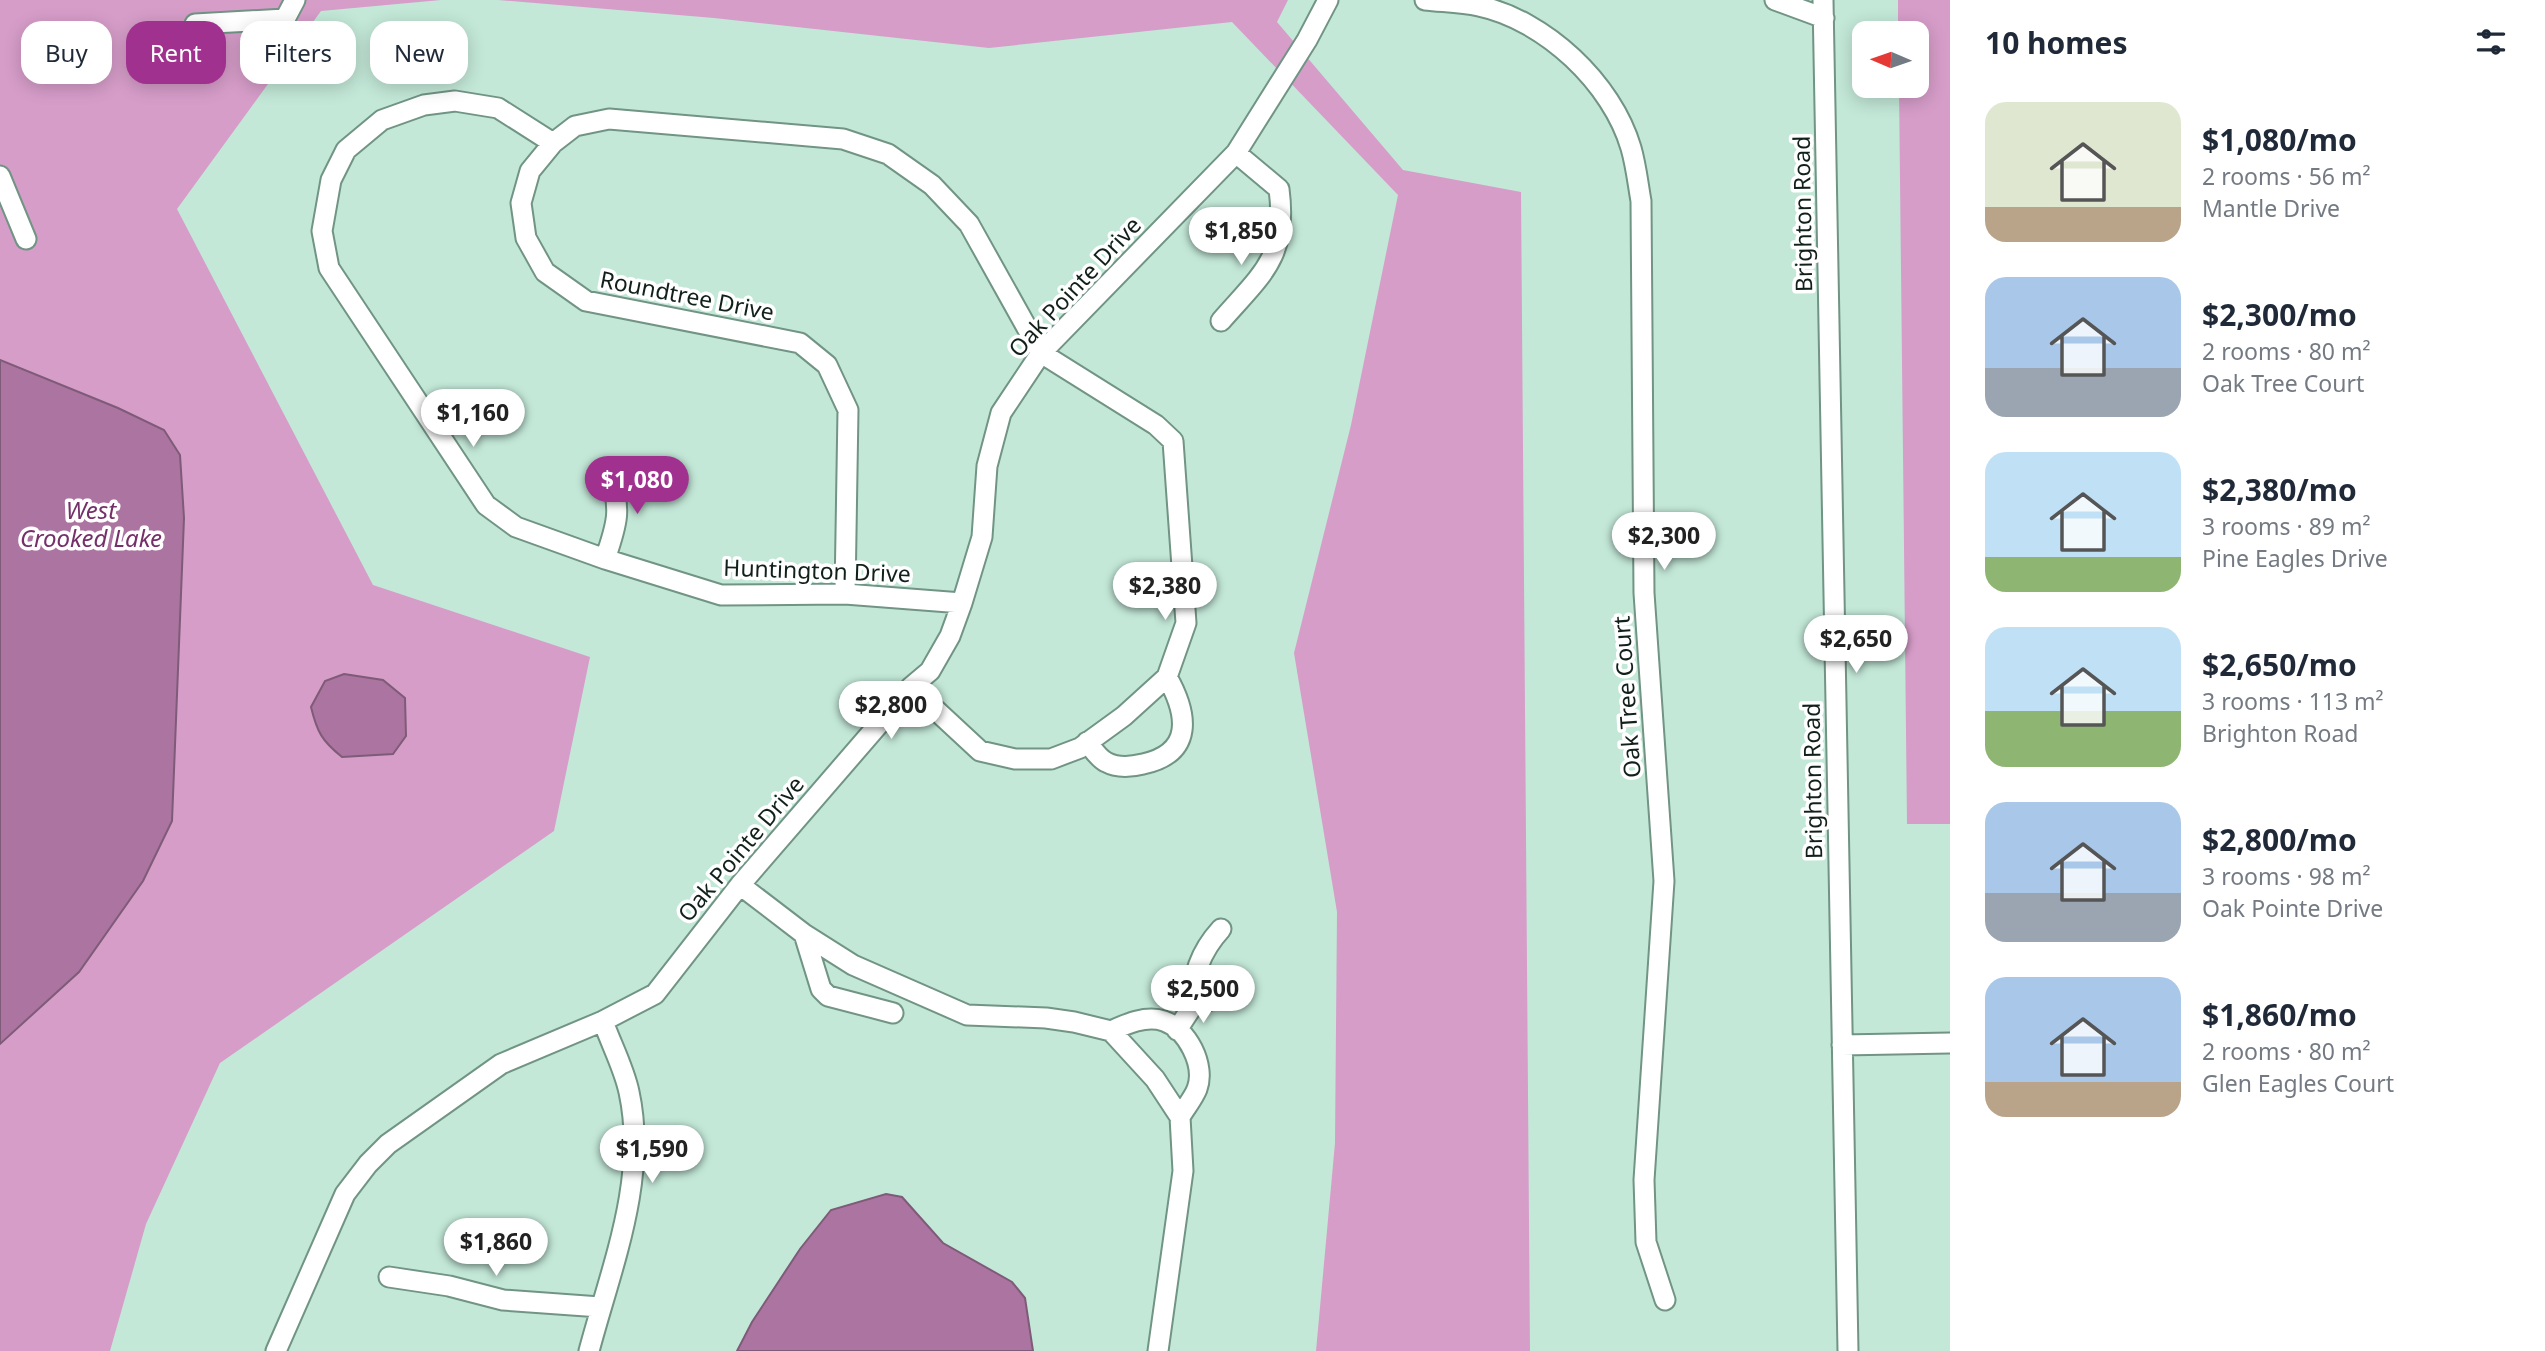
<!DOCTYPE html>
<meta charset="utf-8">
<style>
:root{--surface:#fff;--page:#f2f2f3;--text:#1f2937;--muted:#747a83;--accent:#a1318f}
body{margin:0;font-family:"Noto Sans",sans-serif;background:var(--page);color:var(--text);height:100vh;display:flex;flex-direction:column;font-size:26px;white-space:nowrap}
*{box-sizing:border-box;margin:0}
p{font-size:23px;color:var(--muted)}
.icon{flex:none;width:38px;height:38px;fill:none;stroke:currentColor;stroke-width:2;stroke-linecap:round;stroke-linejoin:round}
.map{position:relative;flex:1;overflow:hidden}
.side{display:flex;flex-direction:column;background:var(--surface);width:595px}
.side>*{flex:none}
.top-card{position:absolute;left:21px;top:21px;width:665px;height:63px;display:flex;gap:14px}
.needle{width:46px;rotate:272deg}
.fabs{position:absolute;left:1852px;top:21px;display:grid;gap:14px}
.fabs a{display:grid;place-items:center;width:77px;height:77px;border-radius:14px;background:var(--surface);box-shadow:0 4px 18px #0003;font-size:35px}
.price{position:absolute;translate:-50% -60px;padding:0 16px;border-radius:24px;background:#fff;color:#222;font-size:23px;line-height:46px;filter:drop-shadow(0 2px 4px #0008)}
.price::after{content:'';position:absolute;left:50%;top:42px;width:21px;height:16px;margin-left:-10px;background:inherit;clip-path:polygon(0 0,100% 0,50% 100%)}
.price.current{background:var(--accent);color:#fff}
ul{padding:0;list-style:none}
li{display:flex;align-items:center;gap:21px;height:175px;padding:0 35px}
li span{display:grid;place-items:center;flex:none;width:196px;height:140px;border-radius:21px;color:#555}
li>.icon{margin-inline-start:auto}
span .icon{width:84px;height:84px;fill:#fffc;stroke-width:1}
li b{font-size:30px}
h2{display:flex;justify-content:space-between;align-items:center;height:84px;padding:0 35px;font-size:30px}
.pill{padding:0 24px;border-radius:21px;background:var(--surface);box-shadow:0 4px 18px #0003;font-size:24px;line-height:63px}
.pill.current{background:var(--accent);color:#fff}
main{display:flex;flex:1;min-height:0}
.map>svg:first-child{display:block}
.green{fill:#d69dc9}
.water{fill:#ac74a0;stroke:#7e5b78;stroke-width:2}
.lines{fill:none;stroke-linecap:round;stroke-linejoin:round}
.minor-casing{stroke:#719484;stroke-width:23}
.minor{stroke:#fff;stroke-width:19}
.labels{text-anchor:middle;stroke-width:7;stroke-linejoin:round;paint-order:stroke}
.street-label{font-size:23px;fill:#12201a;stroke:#fff}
.water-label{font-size:24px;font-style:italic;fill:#753069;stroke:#fff}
</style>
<main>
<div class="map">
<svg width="1950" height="1351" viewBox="0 0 1950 1351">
<rect width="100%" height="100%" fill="#c3e8d8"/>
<path class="green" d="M 0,0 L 441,0 L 321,11 L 177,209 L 373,585 L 590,657 L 554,831 L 220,1063 L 146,1224 L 110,1351 L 0,1351 L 0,1044 L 79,972 L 172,821 L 184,518 L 180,455 L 118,408 L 0,360 Z
M 498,0 L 1288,0 L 1277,22 L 1403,170 L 1521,192 L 1530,1351 L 1316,1351 L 1335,1143 L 1337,912 L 1294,653 L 1351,425 L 1398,195 L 1232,22 L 989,48 L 714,18 Z
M 1898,0 L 1950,0 L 1950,824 L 1907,824 L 1899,86 L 1916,86 L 1916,33 L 1898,33 Z"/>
<path class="water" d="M 0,360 L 118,408 L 164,430 L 180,455 L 184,518 L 172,821 L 143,881 L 79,972 L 0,1044 Z
M 344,674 L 383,680 L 405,698 L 406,736 L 393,754 L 342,757 C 322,741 317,732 311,707 L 325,681 Z
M 886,1194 L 902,1197 L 943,1243 L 1012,1282 L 1025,1298 L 1033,1351 L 737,1351 L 752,1322 L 800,1249 L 831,1210 Z"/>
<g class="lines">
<g class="minor-casing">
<path id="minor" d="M 1425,0 C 1443,2 1462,2 1479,6 C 1545,20 1612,83 1631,148 C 1636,165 1638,184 1641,201 L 1644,593 L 1664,881 L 1644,1180 L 1646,1242 L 1665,1300
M 1775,0 L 1824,18
M 1823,0 L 1848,1351
M 195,24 L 285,19 L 295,0
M 553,143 L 498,108 L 455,101 L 424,105 L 382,120 L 346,150 L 331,180 L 322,231 L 329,268 L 486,505 L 516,527 L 605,559 L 721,595 L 845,594 L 962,603
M 0,176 L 26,239
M 1221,321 C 1262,274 1288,257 1279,189 L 1236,153
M 605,559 C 618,522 621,510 610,472
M 845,594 L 848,410 L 827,365 L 800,343 L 586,301 L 545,272 L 526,238 L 521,203 L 530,171 L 553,143 L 575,126 L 609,119 L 843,139 L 888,154 L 932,185 L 969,224 L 1041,353 L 1156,425 L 1173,441 L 1186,623 L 1167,677 L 1124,716 L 1080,748 L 1051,759 L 1015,759 L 980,751 L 911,687
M 1087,742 C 1093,749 1098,758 1106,762 C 1117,768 1131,767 1143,764 C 1194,753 1188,714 1167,677
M 740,885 L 804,934 L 853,965 L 967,1015 L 1046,1018 L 1074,1022 L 1111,1031 L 1155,1079 L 1180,1117 L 1183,1171 L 1158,1351
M 804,934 L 821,989 L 828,996 L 893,1013
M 1192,1007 C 1192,976 1200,952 1221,929
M 1177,1030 L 1192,1007 L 1236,990
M 1111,1031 C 1126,1024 1146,1015 1164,1021 C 1187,1029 1206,1065 1197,1089 C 1193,1099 1185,1108 1180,1117
M 1842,1045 L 1950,1043
M 389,1277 L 449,1286 L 503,1300 L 600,1307
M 276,1351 L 345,1194 L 368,1164 L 388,1144 L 501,1064 L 603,1021 L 655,994 L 740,885 L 911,687 L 930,671 L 950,636 L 962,603 L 982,537 L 987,466 L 1001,413 L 1041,353 L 1236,153 L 1307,40 L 1328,0
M 589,1351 C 611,1268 648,1179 629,1092 C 624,1068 611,1044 603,1021"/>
</g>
<use href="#minor" class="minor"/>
</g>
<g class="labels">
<g class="street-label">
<text transform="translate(1803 214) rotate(-91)" y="8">Brighton Road</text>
<text transform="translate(1075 287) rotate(-47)" y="8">Oak Pointe Drive</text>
<text transform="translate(687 296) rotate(11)" y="8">Roundtree Drive</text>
<text transform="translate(817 571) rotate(2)" y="8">Huntington Drive</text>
<text transform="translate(1627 697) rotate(-94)" y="8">Oak Tree Court</text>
<text transform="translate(1813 781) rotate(-91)" y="8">Brighton Road</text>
<text transform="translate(741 849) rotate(-50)" y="8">Oak Pointe Drive</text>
</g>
<g class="water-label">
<text x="91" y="519">West<tspan x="91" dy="28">Crooked Lake</tspan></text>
</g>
</g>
</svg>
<div class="fabs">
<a><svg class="needle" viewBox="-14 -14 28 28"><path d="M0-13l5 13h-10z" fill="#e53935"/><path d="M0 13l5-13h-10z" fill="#747a83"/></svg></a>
</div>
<b class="price" style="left:1241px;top:267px">$1,850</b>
<b class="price" style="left:473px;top:449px">$1,160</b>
<b class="price current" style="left:637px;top:516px">$1,080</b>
<b class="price" style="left:1664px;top:572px">$2,300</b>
<b class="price" style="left:1165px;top:622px">$2,380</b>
<b class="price" style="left:1856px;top:675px">$2,650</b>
<b class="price" style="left:891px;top:741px">$2,800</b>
<b class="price" style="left:1203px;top:1025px">$2,500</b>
<b class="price" style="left:652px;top:1185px">$1,590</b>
<b class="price" style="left:496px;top:1278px">$1,860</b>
<div class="top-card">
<a class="pill">Buy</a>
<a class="pill current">Rent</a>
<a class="pill">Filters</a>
<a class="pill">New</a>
</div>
</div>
<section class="side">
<h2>10 homes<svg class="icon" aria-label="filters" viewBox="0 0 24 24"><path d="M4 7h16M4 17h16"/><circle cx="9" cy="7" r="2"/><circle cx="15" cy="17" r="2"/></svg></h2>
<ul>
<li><span style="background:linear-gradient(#dfe7d0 75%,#b9a48a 0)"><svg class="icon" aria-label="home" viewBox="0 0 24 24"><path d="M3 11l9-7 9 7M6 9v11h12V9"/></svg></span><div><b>$1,080/mo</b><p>2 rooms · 56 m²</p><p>Mantle Drive</p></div></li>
<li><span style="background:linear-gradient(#a9c7e8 65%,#9aa5b1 0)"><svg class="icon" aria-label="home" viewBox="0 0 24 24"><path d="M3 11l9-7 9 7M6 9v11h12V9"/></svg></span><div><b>$2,300/mo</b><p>2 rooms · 80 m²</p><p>Oak Tree Court</p></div></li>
<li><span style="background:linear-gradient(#bfe0f5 75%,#8fb573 0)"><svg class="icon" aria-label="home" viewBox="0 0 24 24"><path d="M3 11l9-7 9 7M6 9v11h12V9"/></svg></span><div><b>$2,380/mo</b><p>3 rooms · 89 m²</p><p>Pine Eagles Drive</p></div></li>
<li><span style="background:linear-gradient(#bfe0f5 60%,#8fb573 0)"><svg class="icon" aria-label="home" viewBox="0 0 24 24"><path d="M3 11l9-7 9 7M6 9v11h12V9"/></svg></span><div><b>$2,650/mo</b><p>3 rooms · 113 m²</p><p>Brighton Road</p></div></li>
<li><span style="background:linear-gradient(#a9c7e8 65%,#9aa5b1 0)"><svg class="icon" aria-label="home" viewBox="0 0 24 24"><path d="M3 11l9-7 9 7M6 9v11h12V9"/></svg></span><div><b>$2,800/mo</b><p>3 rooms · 98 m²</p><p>Oak Pointe Drive</p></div></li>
<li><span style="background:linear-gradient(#a9c7e8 75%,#b9a48a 0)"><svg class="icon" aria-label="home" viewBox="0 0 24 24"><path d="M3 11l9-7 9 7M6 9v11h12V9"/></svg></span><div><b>$1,860/mo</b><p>2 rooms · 80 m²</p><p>Glen Eagles Court</p></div></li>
</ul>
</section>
</main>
